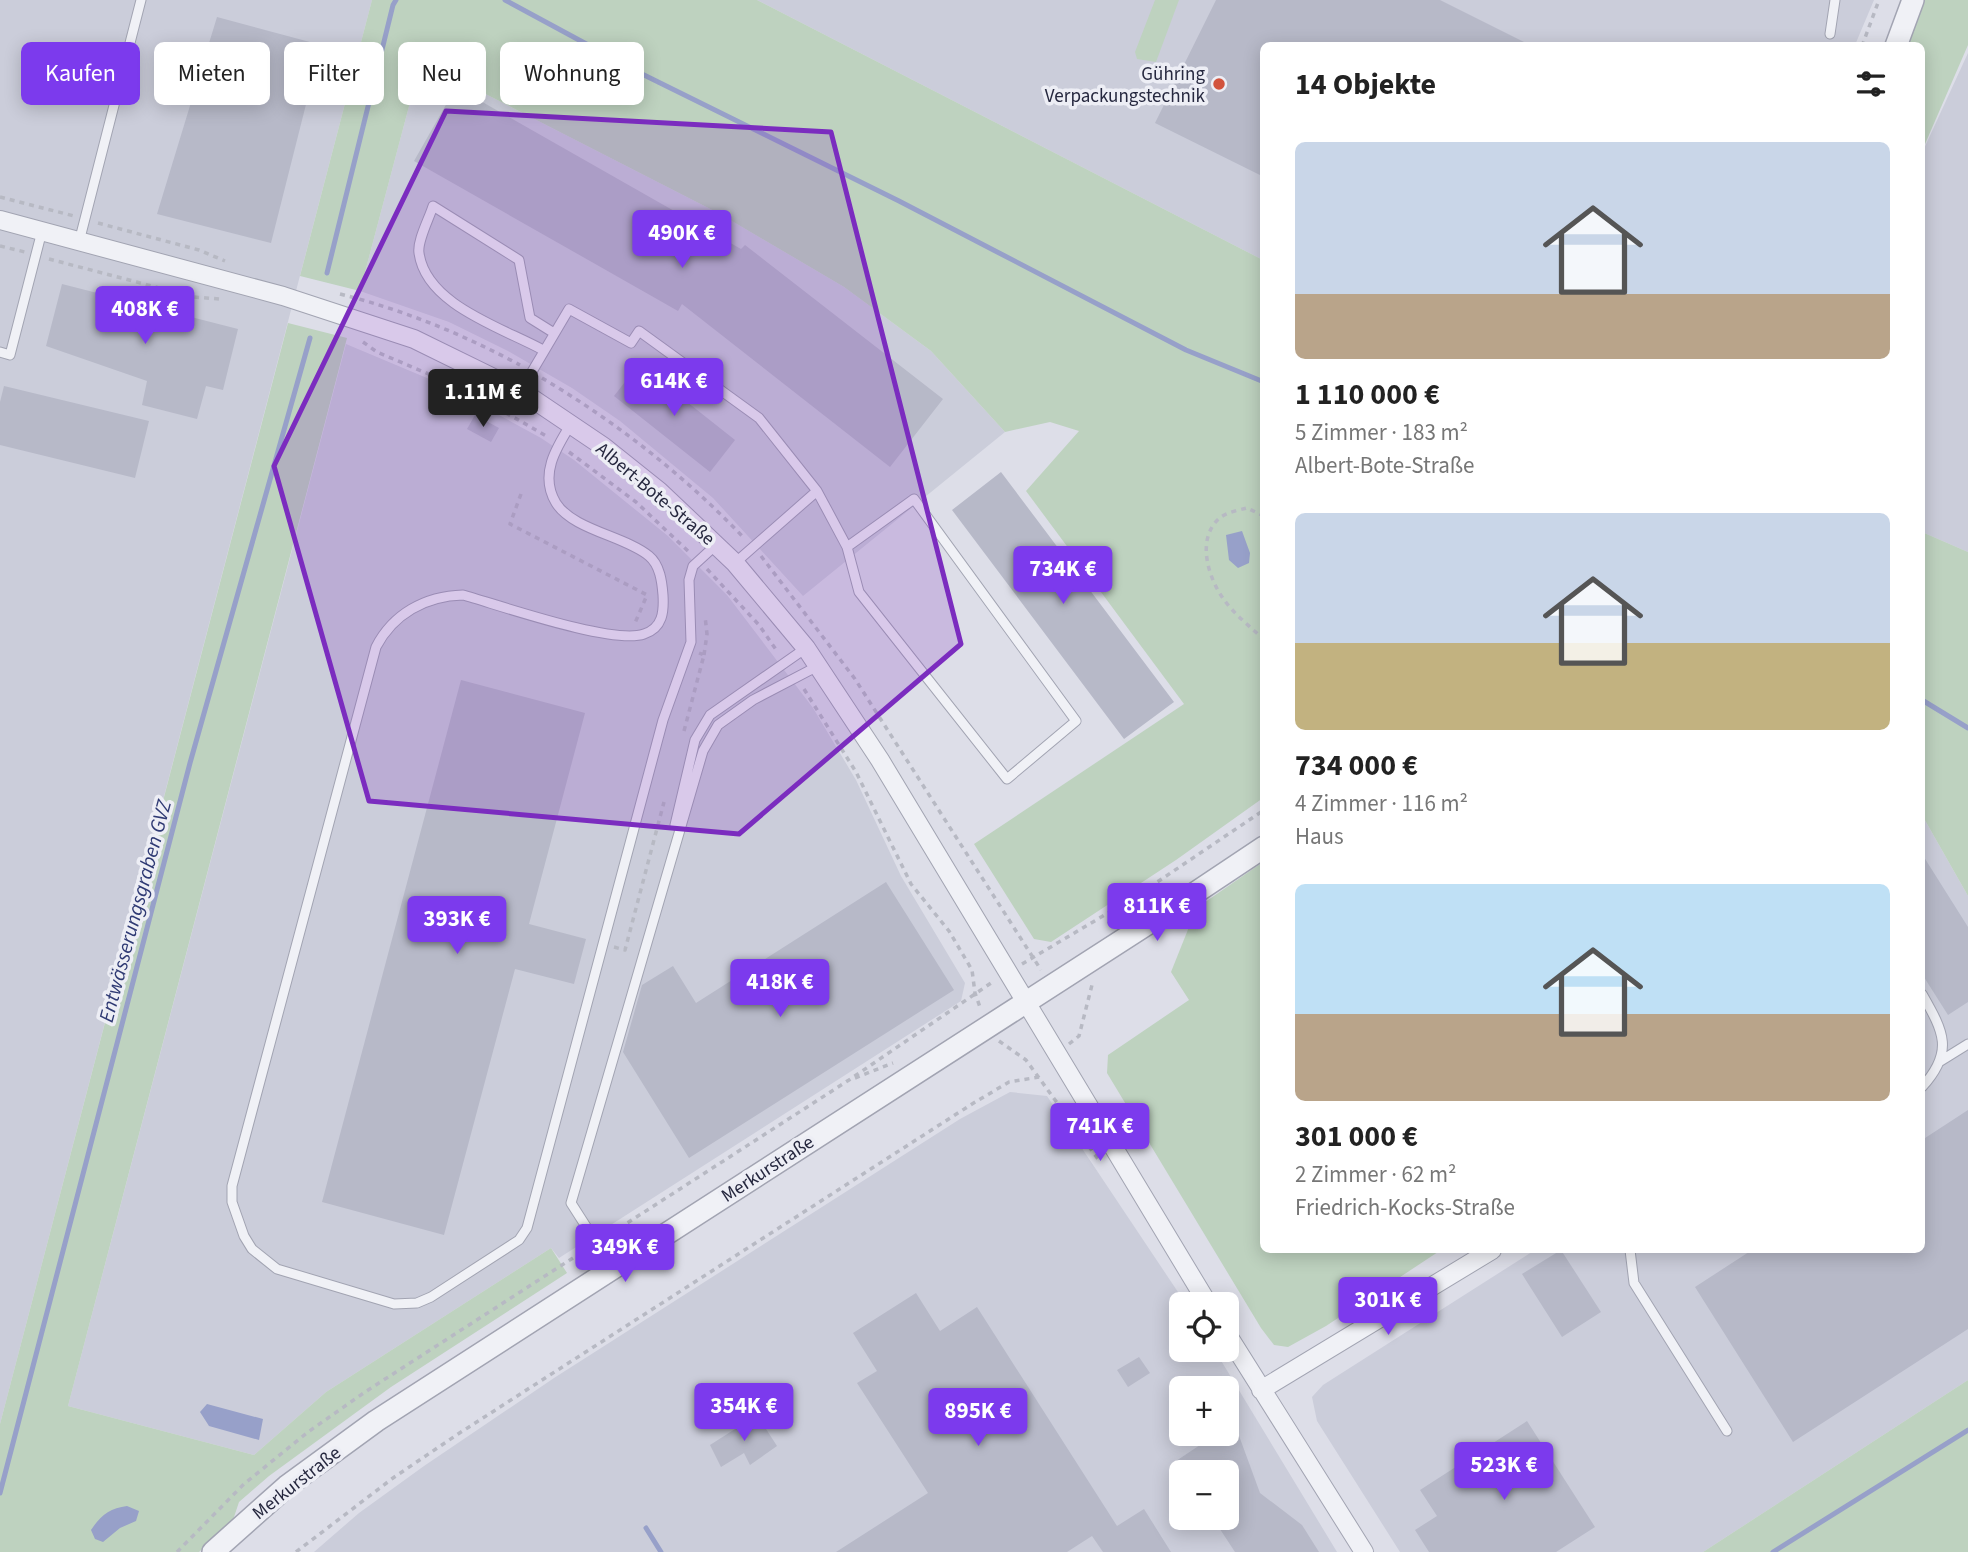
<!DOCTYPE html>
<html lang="de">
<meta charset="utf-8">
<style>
:root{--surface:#fff;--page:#f6f6f6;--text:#222;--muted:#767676;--accent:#7c3aed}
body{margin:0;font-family:"Source Sans 3",sans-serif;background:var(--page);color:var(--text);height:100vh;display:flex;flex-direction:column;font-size:26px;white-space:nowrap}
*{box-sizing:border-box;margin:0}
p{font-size:23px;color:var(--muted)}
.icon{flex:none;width:38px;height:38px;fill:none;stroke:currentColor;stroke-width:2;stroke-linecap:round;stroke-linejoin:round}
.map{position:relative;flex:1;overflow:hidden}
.side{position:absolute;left:1260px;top:42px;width:665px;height:1211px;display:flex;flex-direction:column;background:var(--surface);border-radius:10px;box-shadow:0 4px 18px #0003}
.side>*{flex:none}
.top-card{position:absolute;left:21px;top:42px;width:665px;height:63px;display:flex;gap:14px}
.buttons{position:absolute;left:1169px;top:1292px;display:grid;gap:14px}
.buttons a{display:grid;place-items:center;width:70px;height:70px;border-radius:10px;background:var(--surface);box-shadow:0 4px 18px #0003;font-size:35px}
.price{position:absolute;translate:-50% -60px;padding:0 16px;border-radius:7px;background:var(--accent);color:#fff;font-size:23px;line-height:46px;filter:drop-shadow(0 2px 4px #0008)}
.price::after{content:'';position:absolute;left:50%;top:42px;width:21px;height:16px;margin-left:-10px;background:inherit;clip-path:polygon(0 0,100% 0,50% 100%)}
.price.active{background:#222;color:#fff}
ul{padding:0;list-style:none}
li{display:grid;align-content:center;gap:14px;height:371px;padding:0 35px}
li span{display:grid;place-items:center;height:217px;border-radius:10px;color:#555}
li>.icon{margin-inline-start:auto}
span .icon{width:126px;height:126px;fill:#fffc;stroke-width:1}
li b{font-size:30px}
h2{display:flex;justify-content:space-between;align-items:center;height:84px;padding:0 35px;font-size:30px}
.chip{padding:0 24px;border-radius:10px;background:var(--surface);box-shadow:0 4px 18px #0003;font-size:24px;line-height:63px}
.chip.active{background:var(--accent);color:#fff}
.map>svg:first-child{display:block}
.built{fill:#cbcdda;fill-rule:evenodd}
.green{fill:#bed2bf}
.water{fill:#97a0c9}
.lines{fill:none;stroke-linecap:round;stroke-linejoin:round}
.stream{stroke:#97a0c9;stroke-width:5}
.building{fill:#b7b9c8}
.service-casing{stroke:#a2a4b2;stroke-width:11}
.minor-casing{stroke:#a2a4b2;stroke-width:20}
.tertiary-casing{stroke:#a2a4b2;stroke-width:24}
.path{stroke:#b7b9c3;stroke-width:3.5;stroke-dasharray:5 5;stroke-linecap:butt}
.service{stroke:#f0f1f6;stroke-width:9}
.minor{stroke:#f0f1f6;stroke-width:18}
.tertiary{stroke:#f0f1f6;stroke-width:21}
.marked{fill:#7b2cbf;fill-opacity:0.2;stroke:#7b2cbf;stroke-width:5;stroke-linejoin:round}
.poi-dot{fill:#d2533d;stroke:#edeef5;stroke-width:2.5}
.labels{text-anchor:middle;stroke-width:7;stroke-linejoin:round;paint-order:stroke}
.poi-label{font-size:19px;fill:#26283f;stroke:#edeef5;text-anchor:end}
.street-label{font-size:19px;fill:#26283f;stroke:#edeef5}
.water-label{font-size:21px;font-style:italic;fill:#2f3a74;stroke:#edeef5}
</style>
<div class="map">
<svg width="1968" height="1552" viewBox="0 0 1968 1552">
<rect width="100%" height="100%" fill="#dddee8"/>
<path class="built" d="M 0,0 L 372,0 L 0,1424 Z
M 757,0 L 1874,0 L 1855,45 L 1264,46 L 1263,260 Z
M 1968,53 L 1968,552 L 1922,532 L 1922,153 Z
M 421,61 L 720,214 L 844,287 L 931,351 L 1005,432 L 803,596 L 713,498 L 620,421 L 572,388 L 508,351 L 449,322 L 360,291 Z
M 346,344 L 446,386 L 541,438 L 574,460 L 668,536 L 727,595 L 813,708 L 856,780 L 901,876 L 965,983 L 961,1001 L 559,1258 L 551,1248 L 326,1392 L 254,1455 L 68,1406 Z
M 1922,815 L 1968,896 L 1968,1380 L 1703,1552 L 1400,1552 L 1317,1421 L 1312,1397 L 1323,1385 L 1535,1250 L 1922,1250 Z
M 1010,1092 L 1047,1096 L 1186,1304 L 1181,1304 L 1181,1349 L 1214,1349 L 1337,1552 L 314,1552 L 359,1513 L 424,1466 L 554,1378 L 960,1119 ZM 1181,1388 L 1227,1388 L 1227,1433 L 1181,1433 ZM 1181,1472 L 1227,1472 L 1227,1517 L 1181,1517 Z"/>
<path class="green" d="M 372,0 L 757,0 L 1263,260 L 1263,798 L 1176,860 L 1051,942 L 1034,939 L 974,844 L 1184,704 L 1026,491 L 1079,431 L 1050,422 L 1005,432 L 931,351 L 844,287 L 720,214 L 421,61 L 360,291 L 300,276 Z
M 1155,0 L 1179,0 L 1156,62 L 1137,59 L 1135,52 Z
M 1922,0 L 1968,0 L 1968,45 L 1922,151 L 1922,46 L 1906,46 Z
M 288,323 L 347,338 L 68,1406 L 254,1455 L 326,1392 L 551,1248 L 567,1273 L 391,1387 L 269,1476 L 239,1502 L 233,1520 L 199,1552 L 0,1552 L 0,1424 Z
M 1922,532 L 1968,552 L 1968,896 L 1922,815 Z
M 1263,862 L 1264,1250 L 1441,1250 L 1326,1326 L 1288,1347 L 1274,1345 L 1261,1328 L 1107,1073 L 1108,1055 L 1189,1000 L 1171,972 L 1189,927 L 1185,916 Z
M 1968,1380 L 1968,1552 L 1703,1552 Z"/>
<path class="water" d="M 1242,531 L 1250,553 L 1249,563 L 1238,568 L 1229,560 L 1226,535 Z
M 207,1404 L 263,1419 L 259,1440 L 209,1426 L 200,1412 Z
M 127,1506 L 139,1511 L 136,1521 L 120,1528 L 103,1542 L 95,1539 L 91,1530 C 100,1516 110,1508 127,1506 Z"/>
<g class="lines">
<path class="stream" d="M 505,0 L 642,74 L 899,201 L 1186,350 L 1264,382
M 327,273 L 393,5 L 396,0
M 1922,700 L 1968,728
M 0,1493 L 190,763 L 310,338
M 646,1528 L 661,1552
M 1773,1552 L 1968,1430"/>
</g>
<path class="building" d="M 1216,0 L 1440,0 L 1532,46 L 1264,46 L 1264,177 L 1155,123 Z
M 217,17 L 321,45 L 271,243 L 157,214 Z
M 456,87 L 741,249 L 745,245 L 943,399 L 890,467 L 682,304 L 678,311 L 414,161 Z
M 62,284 L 238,329 L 223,390 L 206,386 L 197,419 L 142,405 L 147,381 L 46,346 Z
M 639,364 L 735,440 L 710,472 L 614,396 Z
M 4,386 L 149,421 L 135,478 L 0,445 L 0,402 Z
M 475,415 L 499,428 L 491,442 L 467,429 Z
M 1001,472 L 1174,702 L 1124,739 L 952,510 Z
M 461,680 L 585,713 L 529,924 L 586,939 L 574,984 L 515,969 L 444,1235 L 322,1202 Z
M 1922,854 L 1968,927 L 1968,1002 L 1948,1015 L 1922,974 Z
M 886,882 L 954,990 L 689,1158 L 623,1052 L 642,985 L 673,966 L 696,1003 Z
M 1968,1110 L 1968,1329 L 1793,1442 L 1695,1287 L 1752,1250 L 1922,1250 L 1922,1140 Z
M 1561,1250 L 1601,1312 L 1562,1337 L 1522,1274 Z
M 916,1293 L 940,1331 L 977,1307 L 1117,1526 L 1144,1509 L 1171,1552 L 1103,1552 L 1092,1536 L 1067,1552 L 836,1552 L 928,1493 L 857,1383 L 877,1371 L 853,1333 Z
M 1139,1357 L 1150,1373 L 1128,1387 L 1117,1370 Z
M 757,1415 L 777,1446 L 750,1465 L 744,1453 L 721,1467 L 710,1445 Z
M 1527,1421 L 1595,1527 L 1556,1552 L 1429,1552 L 1415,1530 L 1437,1516 L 1420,1490 Z
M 1218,1433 L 1238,1433 L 1260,1493 L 1302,1525 L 1319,1552 L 1235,1552 L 1212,1517 L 1227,1517 L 1227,1472 L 1183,1472 L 1176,1461 Z"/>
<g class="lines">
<g class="service-casing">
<path id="service" d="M 1830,34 L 1835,0
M 79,242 L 141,0
M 543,350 C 503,328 426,305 419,253 C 417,241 429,219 433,206 L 519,260 L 530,318 L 554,333
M 0,352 L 10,355 L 42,231
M 520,392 L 569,309 L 631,343 L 639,331 L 759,418 L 817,491 L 735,563
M 571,424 C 556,448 539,475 556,503 C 573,530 625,536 649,556 C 660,565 662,582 663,595 C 664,611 663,628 644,634 C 613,645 499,605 463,595 C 425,596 393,614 376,647 L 232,1186 L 232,1202 L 244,1236 L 252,1249 L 277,1269 L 394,1304 L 417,1303 L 431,1297 L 519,1240 L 527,1228 L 663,720 L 691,642 L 689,580 L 693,566 L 717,544
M 817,491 L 847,547 L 859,592 L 1007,779 L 1076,721 L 914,499 L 847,547
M 675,825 L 695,740 L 710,715 L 806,648
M 1922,994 C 1943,1031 1955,1051 1922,1087
M 1939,1062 L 1968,1044
M 587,1228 L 571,1203 L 703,751 L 718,725 L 753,700 L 818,666
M 1630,1250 L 1634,1283 L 1727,1431"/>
</g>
<g class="minor-casing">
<path id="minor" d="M 0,220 L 283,296 L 414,339 L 524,393 L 604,447 L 659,491 L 735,563 L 806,648 L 880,760 L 1208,1304
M 1227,1334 L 1364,1552
M 1261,1390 L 1492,1250"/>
</g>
<g class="tertiary-casing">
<path id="tertiary" d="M 1896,46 L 1913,0
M 213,1552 L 287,1486 L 376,1421 L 1180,903 L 1264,847"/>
</g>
<path class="path" d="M 1862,46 L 1879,0
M 0,197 L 74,216
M 98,223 L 199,250 L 225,261
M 0,246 L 25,252
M 49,259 L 194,297 L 219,299
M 340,294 C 404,310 462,334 520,365
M 363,342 L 377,352 L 466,390 L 548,437
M 542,378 C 616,422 685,476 744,538
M 569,452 L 636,502 L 689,552
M 521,494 L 510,524 L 647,595 L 635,623
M 1264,516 L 1247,508 C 1239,510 1228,512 1221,517 C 1195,537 1208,579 1225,601 C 1236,616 1251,627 1264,640
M 761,556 L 855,679 L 1041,970
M 707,569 L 759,625 L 777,651
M 704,655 L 707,634 L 705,616
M 804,689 L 856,772 L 911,884 L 949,931 L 972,970 L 975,993 L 981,1010
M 684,731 L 704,655 L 699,653
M 1141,893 L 1264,810
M 1108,924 L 1132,900
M 614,947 L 625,950 L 664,802
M 1022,964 L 1140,894
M 999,1041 L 1026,1060 L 1098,1159
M 1069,1044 L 1079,1036 L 1093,981
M 855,1078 L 893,1063
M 177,1552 L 244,1484 L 308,1432 L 365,1392 L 849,1080 L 994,981
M 296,1552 L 393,1478 L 458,1434 L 972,1104 L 1009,1082 L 1039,1077"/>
<use href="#service" class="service"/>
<use href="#minor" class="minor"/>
<use href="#tertiary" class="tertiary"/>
</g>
<path class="marked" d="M 446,111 L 831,132 L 961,644 L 739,834 L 369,801 L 274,466 Z"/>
<circle class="poi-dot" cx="1219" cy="84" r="7"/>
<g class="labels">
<g class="poi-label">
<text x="1205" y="80">Gühring<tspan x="1205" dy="22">Verpackungstechnik</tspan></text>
</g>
<g class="street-label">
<text transform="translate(656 493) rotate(40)" y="7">Albert-Bote-Straße</text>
<text transform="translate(767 1168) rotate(-33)" y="7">Merkurstraße</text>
<text transform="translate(296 1482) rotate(-38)" y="7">Merkurstraße</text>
</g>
<g class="water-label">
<text transform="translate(135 911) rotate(-75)" y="7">Entwässerungsgraben GVZ</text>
</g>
</g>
</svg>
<div class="buttons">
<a><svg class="icon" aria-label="locate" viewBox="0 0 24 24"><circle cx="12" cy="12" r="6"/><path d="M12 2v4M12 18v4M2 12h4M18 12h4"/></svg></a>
<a>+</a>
<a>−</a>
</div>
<b class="price" style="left:682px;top:270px">490K €</b>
<b class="price" style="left:145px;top:346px">408K €</b>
<b class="price" style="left:674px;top:418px">614K €</b>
<b class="price active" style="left:483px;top:429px">1.11M €</b>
<b class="price" style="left:1063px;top:606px">734K €</b>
<b class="price" style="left:1157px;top:943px">811K €</b>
<b class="price" style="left:457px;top:956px">393K €</b>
<b class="price" style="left:780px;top:1019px">418K €</b>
<b class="price" style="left:1100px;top:1163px">741K €</b>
<b class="price" style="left:625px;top:1284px">349K €</b>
<b class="price" style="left:1388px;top:1337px">301K €</b>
<b class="price" style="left:744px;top:1443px">354K €</b>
<b class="price" style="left:978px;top:1448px">895K €</b>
<b class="price" style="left:1504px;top:1502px">523K €</b>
<div class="top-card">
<a class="chip active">Kaufen</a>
<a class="chip">Mieten</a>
<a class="chip">Filter</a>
<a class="chip">Neu</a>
<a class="chip">Wohnung</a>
</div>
<section class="side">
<h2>14 Objekte<svg class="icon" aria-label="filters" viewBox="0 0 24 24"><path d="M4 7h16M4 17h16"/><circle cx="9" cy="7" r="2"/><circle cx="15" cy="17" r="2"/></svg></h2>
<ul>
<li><span style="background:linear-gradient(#c9d6e8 70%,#b9a48a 0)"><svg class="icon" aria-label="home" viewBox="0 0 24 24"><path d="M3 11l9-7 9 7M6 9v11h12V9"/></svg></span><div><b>1 110 000 €</b><p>5 Zimmer · 183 m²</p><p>Albert-Bote-Straße</p></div></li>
<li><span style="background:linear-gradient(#c9d6e8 60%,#c2b280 0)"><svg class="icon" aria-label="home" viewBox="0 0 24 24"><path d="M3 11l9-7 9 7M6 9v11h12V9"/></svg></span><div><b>734 000 €</b><p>4 Zimmer · 116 m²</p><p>Haus</p></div></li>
<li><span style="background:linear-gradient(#bfe0f5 60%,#b9a48a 0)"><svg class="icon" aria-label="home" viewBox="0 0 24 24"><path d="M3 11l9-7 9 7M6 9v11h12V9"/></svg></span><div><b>301 000 €</b><p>2 Zimmer · 62 m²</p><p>Friedrich-Kocks-Straße</p></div></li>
</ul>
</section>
</div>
